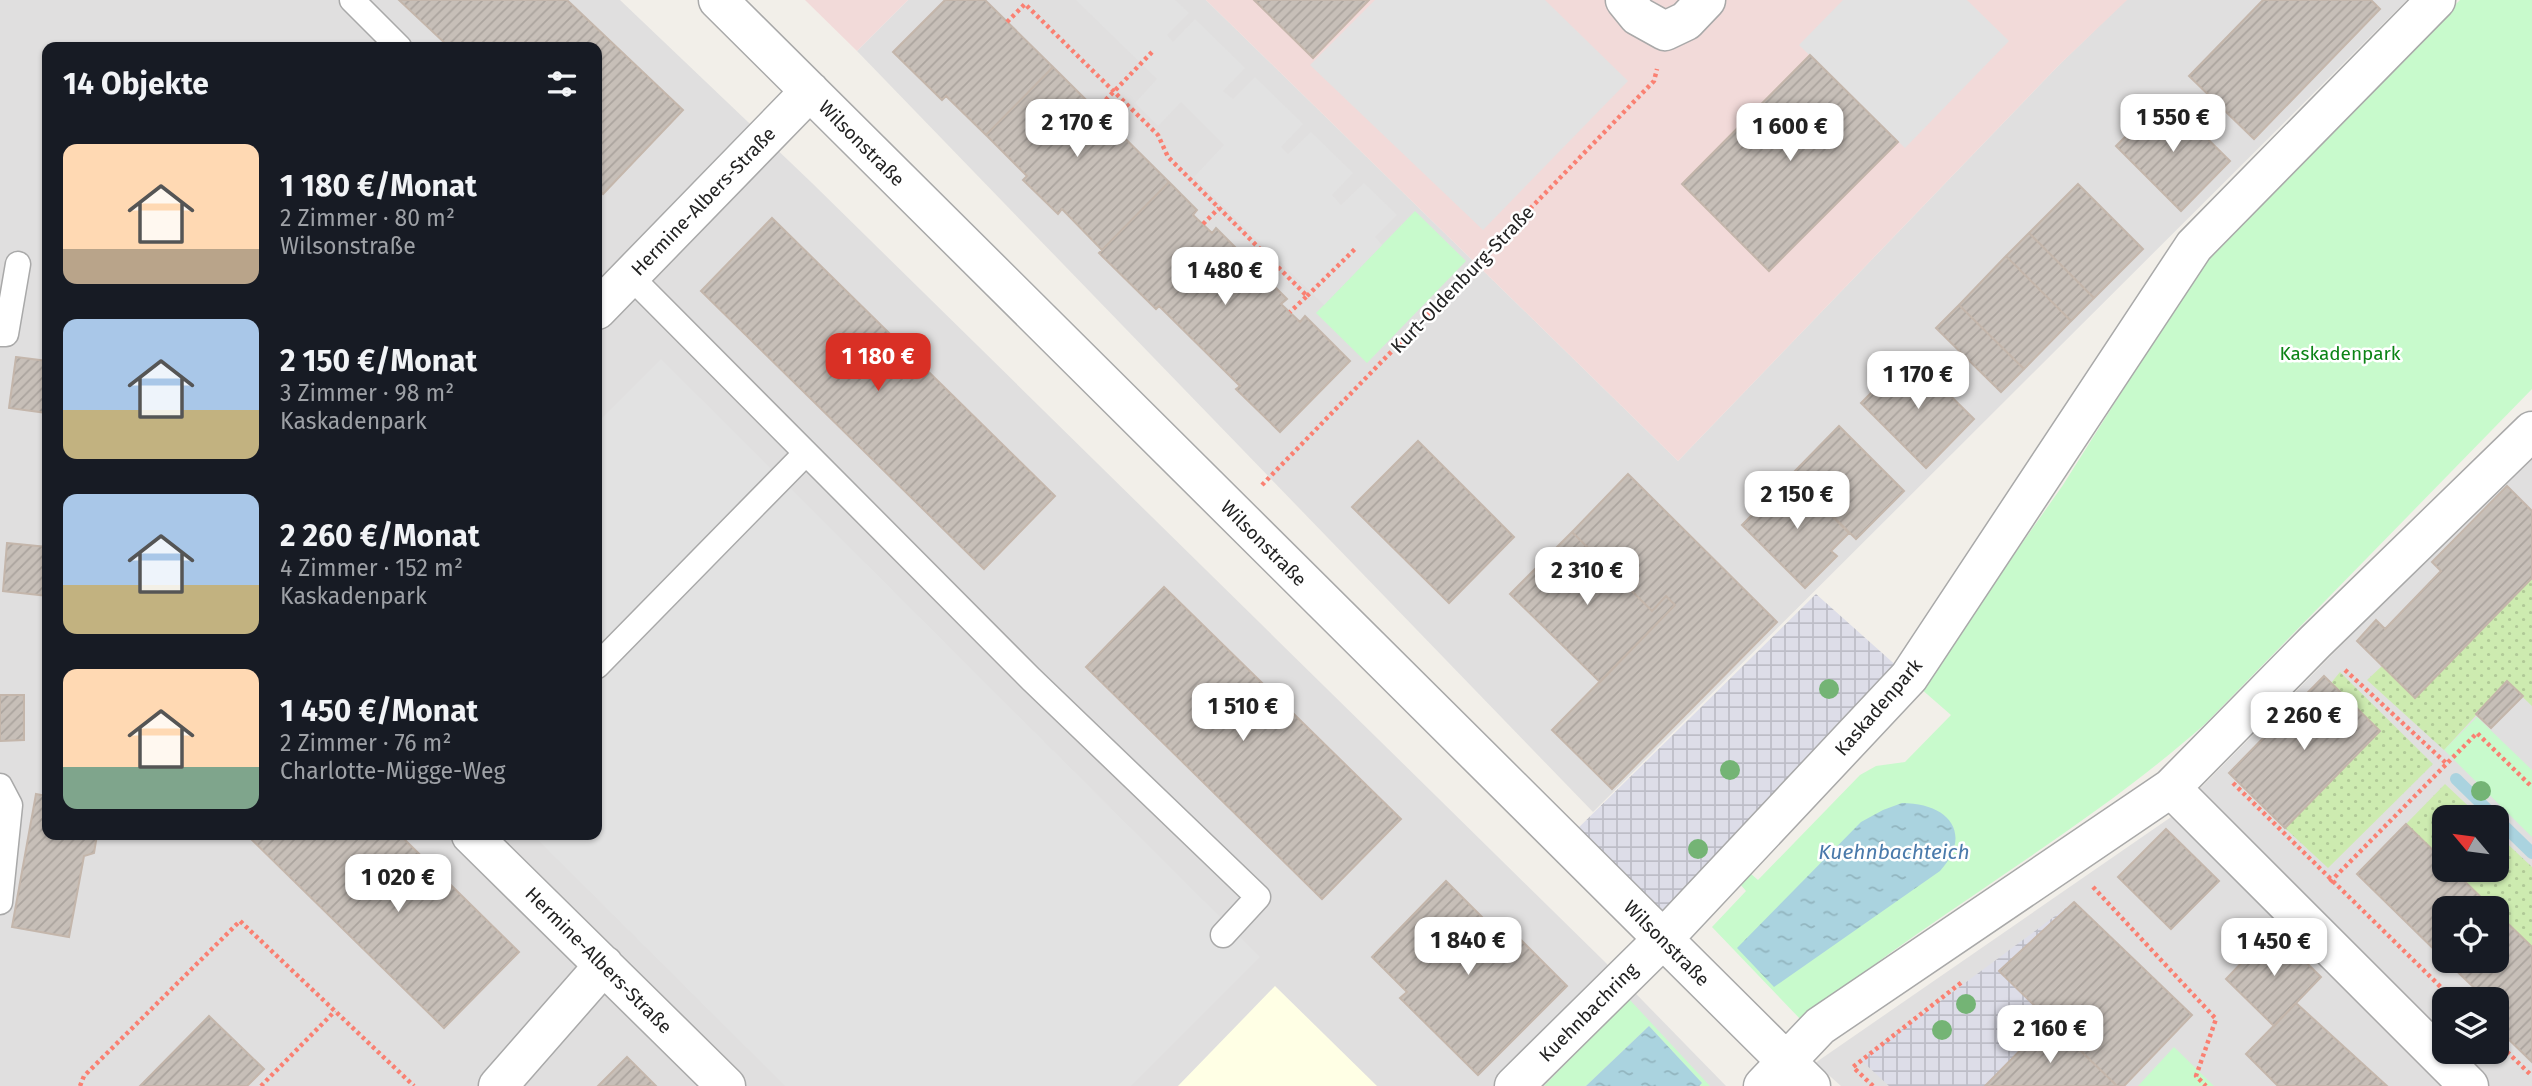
<!DOCTYPE html>
<html lang="de">
<meta charset="utf-8">
<style>
:root{--surface:#171b24;--page:#242831;--text:#f1f3f6;--muted:#9ea1a6;--accent:#d93025}
body{margin:0;font-family:"Fira Sans",sans-serif;background:var(--page);color:var(--text);height:100vh;display:flex;flex-direction:column;font-size:26px;white-space:nowrap}
*{box-sizing:border-box;margin:0}
p{font-size:23px;color:var(--muted)}
.icon{flex:none;width:38px;height:38px;fill:none;stroke:currentColor;stroke-width:2;stroke-linecap:round;stroke-linejoin:round}
.map{position:relative;flex:1;overflow:hidden}
.sheet{position:absolute;left:42px;top:42px;width:560px;height:798px;display:flex;flex-direction:column;background:var(--surface);border-radius:14px;box-shadow:0 2px 5px #0004}
.sheet>*{flex:none}
.needle{width:46px;rotate:299deg}
.fabs{position:absolute;left:2432px;top:805px;display:grid;gap:14px}
.fabs a{display:grid;place-items:center;width:77px;height:77px;border-radius:14px;background:var(--surface);box-shadow:0 2px 5px #0004;font-size:35px}
.price{position:absolute;translate:-50% -60px;padding:0 16px;border-radius:14px;background:#fff;color:#222;font-size:23px;line-height:46px;filter:drop-shadow(0 2px 4px #0008)}
.price::after{content:'';position:absolute;left:50%;top:42px;width:21px;height:16px;margin-left:-10px;background:inherit;clip-path:polygon(0 0,100% 0,50% 100%)}
.price.selected{background:var(--accent);color:#fff}
ul{padding:0;list-style:none}
li{display:flex;align-items:center;gap:21px;height:175px;padding:0 21px}
li span{display:grid;place-items:center;flex:none;width:196px;height:140px;border-radius:14px;color:#555}
li>.icon{margin-inline-start:auto}
span .icon{width:84px;height:84px;fill:#fffc;stroke-width:1}
li b{font-size:30px}
h2{display:flex;justify-content:space-between;align-items:center;height:84px;padding:0 21px;font-size:30px}
.map>svg:first-child{display:block}
.residential{fill:#e0dfdf;fill-rule:evenodd}
.commercial{fill:#f2dad9}
.education{fill:#ffffe5}
.park{fill:#c8facc}
.garden{fill:url(#garden-dots)}
.parking{fill:#e2e2e2}
.plaza{fill:url(#plaza-grid)}
.water{fill:url(#water-ripples)}
.lines{fill:none;stroke-linecap:round;stroke-linejoin:round}
.stream{stroke:#aad3df;stroke-width:12}
.building{fill:url(#building-hatch);stroke:#c4b6ab;stroke-width:2}
.service-casing{stroke:#a9a9a9;stroke-width:27}
.minor-casing{stroke:#a9a9a9;stroke-width:41}
.path{stroke:#fa8072;stroke-width:4.5;stroke-dasharray:3.5 3.5;stroke-linecap:butt}
.service{stroke:#fff;stroke-width:24}
.minor{stroke:#fff;stroke-width:38}
.tree{fill:#74b475}
.labels{text-anchor:middle;stroke-width:5;stroke-linejoin:round;paint-order:stroke}
.street-label{font-size:19px;fill:#222;stroke:#fff}
.park-label{font-size:19px;fill:#0c8416;stroke:#fff}
.water-label{font-size:21px;font-style:italic;fill:#4a7aab;stroke:#fff}
</style>
<div class="map">
<svg width="2532" height="1086" viewBox="0 0 2532 1086">
<defs>
<pattern id="garden-dots" width="8" height="8" patternUnits="userSpaceOnUse" patternTransform="scale(1.75)"><rect width="8" height="8" fill="#cdebb0"/><path d="M2 2h.1M6 6h.1" fill="none" stroke="#b0c997" stroke-width="1.8" stroke-linecap="round"/></pattern>
<pattern id="plaza-grid" width="8" height="8" patternUnits="userSpaceOnUse" patternTransform="scale(1.75)"><rect width="8" height="8" fill="#dddde8"/><path d="M0 4h8M4 0v8" fill="none" stroke="#bdbdc7"/></pattern>
<pattern id="water-ripples" width="26" height="14" patternUnits="userSpaceOnUse" patternTransform="scale(1.75)"><rect width="26" height="14" fill="#aad3df"/><path d="M2 4q2-2 4 0t4 0M15 11q2-2 4 0t4 0" fill="none" stroke="#92b5bf"/></pattern>
<pattern id="building-hatch" width="6" height="6" patternUnits="userSpaceOnUse" patternTransform="scale(1.75)"><rect width="6" height="6" fill="#c7bfb8"/><path d="M-1 1l2-2M0 6l6-6M5 7l2-2" fill="none" stroke="#aba49e"/></pattern>
</defs>
<rect width="100%" height="100%" fill="#f2efe9"/>
<path class="residential" d="M 0,0 L 620,0 L 812,183 L 1604,961 L 1726,1086 L 0,1086 ZM 47,47 L 597,47 L 597,835 L 47,835 Z
M 908,0 L 1206,0 L 1678,461 L 2058,66 L 2126,0 L 2407,0 L 1593,812 L 857,51 Z
M 2532,452 L 2532,1086 L 1841,1086 L 1815,1063 L 2174,815 ZM 2445,817 L 2497,817 L 2497,870 L 2445,870 ZM 2445,908 L 2497,908 L 2497,961 L 2445,961 ZM 2445,999 L 2497,999 L 2497,1052 L 2445,1052 Z"/>
<path class="commercial" d="M 805,0 L 908,0 L 857,51 Z
M 1206,0 L 2127,0 L 2058,66 L 1678,461 Z"/>
<path class="education" d="M 1275,986 L 1377,1086 L 1178,1086 Z"/>
<path class="park" d="M 2460,0 L 2532,0 L 2532,389 L 2205,724 C 2080,835 1930,914 1802,1021 L 1712,927 L 1746,891 L 1740,884 L 1750,873 L 1758,880 L 1860,775 L 1876,766 L 1905,762 L 1951,715 L 1920,688 L 2063,485 L 2213,247 Z
M 1415,211 L 1466,261 L 1367,363 L 1316,313 Z
M 2477,717 L 2532,770 L 2532,837 L 2444,750 Z
M 1629,999 L 1710,1086 L 1699,1086 L 1702,1083 L 1649,1026 L 1586,1086 L 1544,1086 Z
M 2174,1047 L 2214,1086 L 2138,1086 Z"/>
<path class="garden" d="M 2532,578 L 2532,706 L 2507,682 L 2444,750 L 2367,680 L 2382,666 L 2415,698 Z
M 2340,672 L 2433,764 L 2328,868 L 2285,828 L 2380,731 L 2331,683 Z
M 2445,784 L 2480,817 L 2445,817 L 2445,862 L 2406,824 Z
M 2497,834 L 2532,867 L 2532,947 L 2497,913 L 2497,908 L 2492,908 L 2453,870 L 2497,870 Z"/>
<path class="parking" d="M 1076,0 L 1175,0 L 1189,13 L 1167,35 L 1173,42 L 1195,19 L 1245,68 L 1223,91 L 1233,99 L 1255,77 L 1303,124 L 1281,147 L 1288,154 L 1311,132 L 1353,173 L 1332,195 L 1341,205 L 1364,183 L 1397,215 L 1375,237 L 1382,245 L 1324,305 L 1194,177 L 1224,145 L 1181,102 L 1158,126 L 1135,103 L 1157,79 Z
M 1375,0 L 1545,0 L 1628,81 L 1483,230 L 1310,65 Z
M 1843,0 L 1967,0 L 2009,41 L 1905,148 L 1799,45 Z
M 661,359 L 1260,957 L 1131,1086 L 785,1086 L 533,835 L 597,835 L 597,423 Z"/>
<path class="plaza" d="M 1816,594 L 1909,677 L 1663,939 L 1565,841 Z
M 2074,902 L 1999,971 L 2050,1021 L 1985,1086 L 1889,1086 L 1861,1060 Z"/>
<path class="water" d="M 1902,803 C 1948,803 1974,833 1940,871 L 1774,987 L 1737,948 L 1861,822 L 1883,810 Z
M 1649,1026 L 1702,1083 L 1699,1086 L 1586,1086 Z"/>
<g class="lines">
<path class="stream" d="M 2456,779 L 2495,817
M 2497,819 L 2532,853"/>
</g>
<path class="building" d="M 399,0 L 567,0 L 683,110 L 603,194 L 597,188 L 597,47 L 449,47 Z
M 945,0 L 985,0 L 1053,67 L 986,135 L 946,96 L 942,100 L 893,52 Z
M 1254,0 L 1369,0 L 1313,58 Z
M 2263,0 L 2371,0 L 2380,9 L 2254,139 L 2189,76 Z
M 1810,55 L 1898,142 L 1769,271 L 1682,184 Z
M 1053,67 L 1169,182 L 1102,250 L 1062,209 L 1058,214 L 1023,180 L 1027,176 L 986,135 Z
M 2165,97 L 2230,161 L 2181,211 L 2116,146 Z
M 1169,182 L 1197,210 L 1193,215 L 1212,233 L 1216,228 L 1287,299 L 1281,304 L 1300,322 L 1305,316 L 1350,361 L 1280,432 L 1236,389 L 1240,386 L 1159,306 L 1156,309 L 1099,253 Z
M 2078,184 L 2143,249 L 2094,298 L 2029,233 Z
M 772,218 L 1055,496 L 984,569 L 701,291 Z
M 2029,233 L 2094,298 L 2071,321 L 2006,256 Z
M 2006,256 L 2071,321 L 2024,369 L 1959,305 Z
M 1959,305 L 2024,369 L 2001,392 L 1936,328 Z
M 1909,355 L 1974,419 L 1926,468 L 1861,403 Z
M 16,357 L 47,361 L 47,413 L 9,408 Z
M 1839,426 L 1904,491 L 1856,539 L 1791,475 Z
M 1418,441 L 1514,537 L 1449,603 L 1352,507 Z
M 1628,474 L 1777,622 L 1612,789 L 1552,730 L 1675,605 L 1666,596 L 1652,611 L 1572,532 Z
M 1791,475 L 1849,533 L 1831,551 L 1837,556 L 1805,588 L 1742,525 Z
M 2507,486 L 2532,511 L 2532,578 L 2415,698 L 2357,641 L 2376,620 L 2385,629 L 2441,571 L 2432,562 Z
M 1572,532 L 1652,611 L 1666,596 L 1675,605 L 1600,682 L 1510,594 Z
M 7,543 L 47,547 L 47,596 L 3,591 Z
M 1164,587 L 1401,819 L 1322,899 L 1086,667 Z
M 2324,676 L 2380,731 L 2285,828 L 2229,773 Z
M 2507,681 L 2523,696 L 2491,728 L 2476,714 Z
M 0,695 L 24,695 L 24,740 L 0,741 Z
M 36,794 L 47,796 L 47,835 L 97,835 L 94,853 L 84,856 L 69,937 L 12,927 Z
M 2406,824 L 2445,862 L 2445,870 L 2453,870 L 2492,908 L 2445,908 L 2445,960 L 2357,874 Z
M 2166,829 L 2219,881 L 2171,929 L 2118,877 Z
M 247,835 L 400,835 L 519,952 L 444,1028 Z
M 1446,881 L 1492,927 L 1500,919 L 1567,986 L 1478,1075 L 1400,998 L 1407,992 L 1372,957 Z
M 2074,902 L 2192,1015 L 2124,1086 L 2117,1086 L 1999,971 Z
M 2497,913 L 2532,947 L 2532,1062 L 2497,1028 L 2497,999 L 2486,999 L 2446,961 L 2497,961 Z
M 2273,930 L 2321,977 L 2274,1026 L 2226,979 Z
M 2296,1003 L 2387,1086 L 2278,1086 L 2246,1054 Z
M 209,1016 L 264,1069 L 247,1086 L 140,1086 Z
M 2041,1029 L 2049,1038 L 2058,1029 L 2117,1086 L 1985,1086 Z
M 627,1057 L 656,1086 L 598,1086 Z"/>
<g class="lines">
<g class="service-casing">
<path id="service" d="M 352,0 L 399,47
M 630,276 L 1031,679 L 1258,897 L 1223,935
M 0,334 L 6,334 L 18,264
M 597,666 L 806,453
M 0,786 L 10,805 L 0,902"/>
</g>
<g class="minor-casing">
<path id="minor" d="M 718,0 L 1811,1086
M 1625,0 L 1638,16 L 1665,31 L 1686,21 L 1706,0
M 597,310 L 810,91
M 2171,788 L 2469,1086
M 471,835 L 726,1086
M 498,1086 L 604,965
M 1514,1086 L 1663,939 L 1909,677 L 2194,246 L 2436,0
M 1763,1086 L 1820,1026 L 2171,788 L 2315,642 L 2532,431"/>
</g>
<path class="path" d="M 1007,22 L 1025,4 L 1158,135 L 1168,157 L 1307,296 L 1290,312
M 1096,110 L 1154,50
M 1203,224 L 1219,208
M 1307,296 L 1355,249
M 1262,485 L 1654,81 L 1657,69
M 2345,670 L 2447,764
M 2233,783 L 2453,999
M 2330,882 L 2477,733 L 2532,787
M 2093,887 L 2216,1019 L 2196,1076 L 2206,1086
M 2497,1042 L 2532,1076
M 80,1086 L 84,1076 L 240,921 L 414,1086
M 261,1086 L 335,1011
M 1873,1086 L 1853,1067 L 1962,982"/>
<use href="#service" class="service"/>
<use href="#minor" class="minor"/>
</g>
<g class="tree">
<circle cx="1829" cy="689" r="10"/>
<circle cx="1730" cy="770" r="10"/>
<circle cx="2481" cy="791" r="10"/>
<circle cx="1698" cy="849" r="10"/>
<circle cx="1966" cy="1004" r="10"/>
<circle cx="1942" cy="1030" r="10"/>
</g>
<g class="labels">
<g class="street-label">
<text transform="translate(862 143) rotate(45)" y="7">Wilsonstraße</text>
<text transform="translate(703 201) rotate(-46)" y="7">Hermine-Albers-Straße</text>
<text transform="translate(1462 279) rotate(-46)" y="7">Kurt-Oldenburg-Straße</text>
<text transform="translate(1264 543) rotate(45)" y="7">Wilsonstraße</text>
<text transform="translate(1878 707) rotate(-49)" y="7">Kaskadenpark</text>
<text transform="translate(1667 943) rotate(45)" y="7">Wilsonstraße</text>
<text transform="translate(599 960) rotate(45)" y="7">Hermine-Albers-Straße</text>
<text transform="translate(1588 1012) rotate(-45)" y="7">Kuehnbachring</text>
</g>
<g class="park-label">
<text x="2340" y="360">Kaskadenpark</text>
</g>
<g class="water-label">
<text x="1894" y="859">Kuehnbachteich</text>
</g>
</g>
</svg>
<div class="fabs">
<a><svg class="needle" viewBox="-14 -14 28 28"><path d="M0-13l5 13h-10z" fill="#e53935"/><path d="M0 13l5-13h-10z" fill="#9ea1a6"/></svg></a>
<a><svg class="icon" aria-label="locate" viewBox="0 0 24 24"><circle cx="12" cy="12" r="6"/><path d="M12 2v4M12 18v4M2 12h4M18 12h4"/></svg></a>
<a><svg class="icon" aria-label="layers" viewBox="0 0 24 24"><path d="M12 4l9 5-9 5-9-5zM3 14l9 5 9-5"/></svg></a>
</div>
<b class="price" style="left:2173px;top:154px">1 550 €</b>
<b class="price" style="left:1077px;top:159px">2 170 €</b>
<b class="price" style="left:1790px;top:163px">1 600 €</b>
<b class="price" style="left:1225px;top:307px">1 480 €</b>
<b class="price selected" style="left:878px;top:393px">1 180 €</b>
<b class="price" style="left:1918px;top:411px">1 170 €</b>
<b class="price" style="left:1797px;top:531px">2 150 €</b>
<b class="price" style="left:1587px;top:607px">2 310 €</b>
<b class="price" style="left:1243px;top:743px">1 510 €</b>
<b class="price" style="left:2304px;top:752px">2 260 €</b>
<b class="price" style="left:398px;top:914px">1 020 €</b>
<b class="price" style="left:1468px;top:977px">1 840 €</b>
<b class="price" style="left:2274px;top:978px">1 450 €</b>
<b class="price" style="left:2050px;top:1065px">2 160 €</b>
<section class="sheet">
<h2>14 Objekte<svg class="icon" aria-label="filters" viewBox="0 0 24 24"><path d="M4 7h16M4 17h16"/><circle cx="9" cy="7" r="2"/><circle cx="15" cy="17" r="2"/></svg></h2>
<ul>
<li><span style="background:linear-gradient(#ffd9b3 75%,#b9a48a 0)"><svg class="icon" aria-label="home" viewBox="0 0 24 24"><path d="M3 11l9-7 9 7M6 9v11h12V9"/></svg></span><div><b>1 180 €/Monat</b><p>2 Zimmer · 80 m²</p><p>Wilsonstraße</p></div></li>
<li><span style="background:linear-gradient(#a9c7e8 65%,#c2b280 0)"><svg class="icon" aria-label="home" viewBox="0 0 24 24"><path d="M3 11l9-7 9 7M6 9v11h12V9"/></svg></span><div><b>2 150 €/Monat</b><p>3 Zimmer · 98 m²</p><p>Kaskadenpark</p></div></li>
<li><span style="background:linear-gradient(#a9c7e8 65%,#c2b280 0)"><svg class="icon" aria-label="home" viewBox="0 0 24 24"><path d="M3 11l9-7 9 7M6 9v11h12V9"/></svg></span><div><b>2 260 €/Monat</b><p>4 Zimmer · 152 m²</p><p>Kaskadenpark</p></div></li>
<li><span style="background:linear-gradient(#ffd9b3 70%,#7fa58c 0)"><svg class="icon" aria-label="home" viewBox="0 0 24 24"><path d="M3 11l9-7 9 7M6 9v11h12V9"/></svg></span><div><b>1 450 €/Monat</b><p>2 Zimmer · 76 m²</p><p>Charlotte-Mügge-Weg</p></div></li>
</ul>
</section>
</div>
